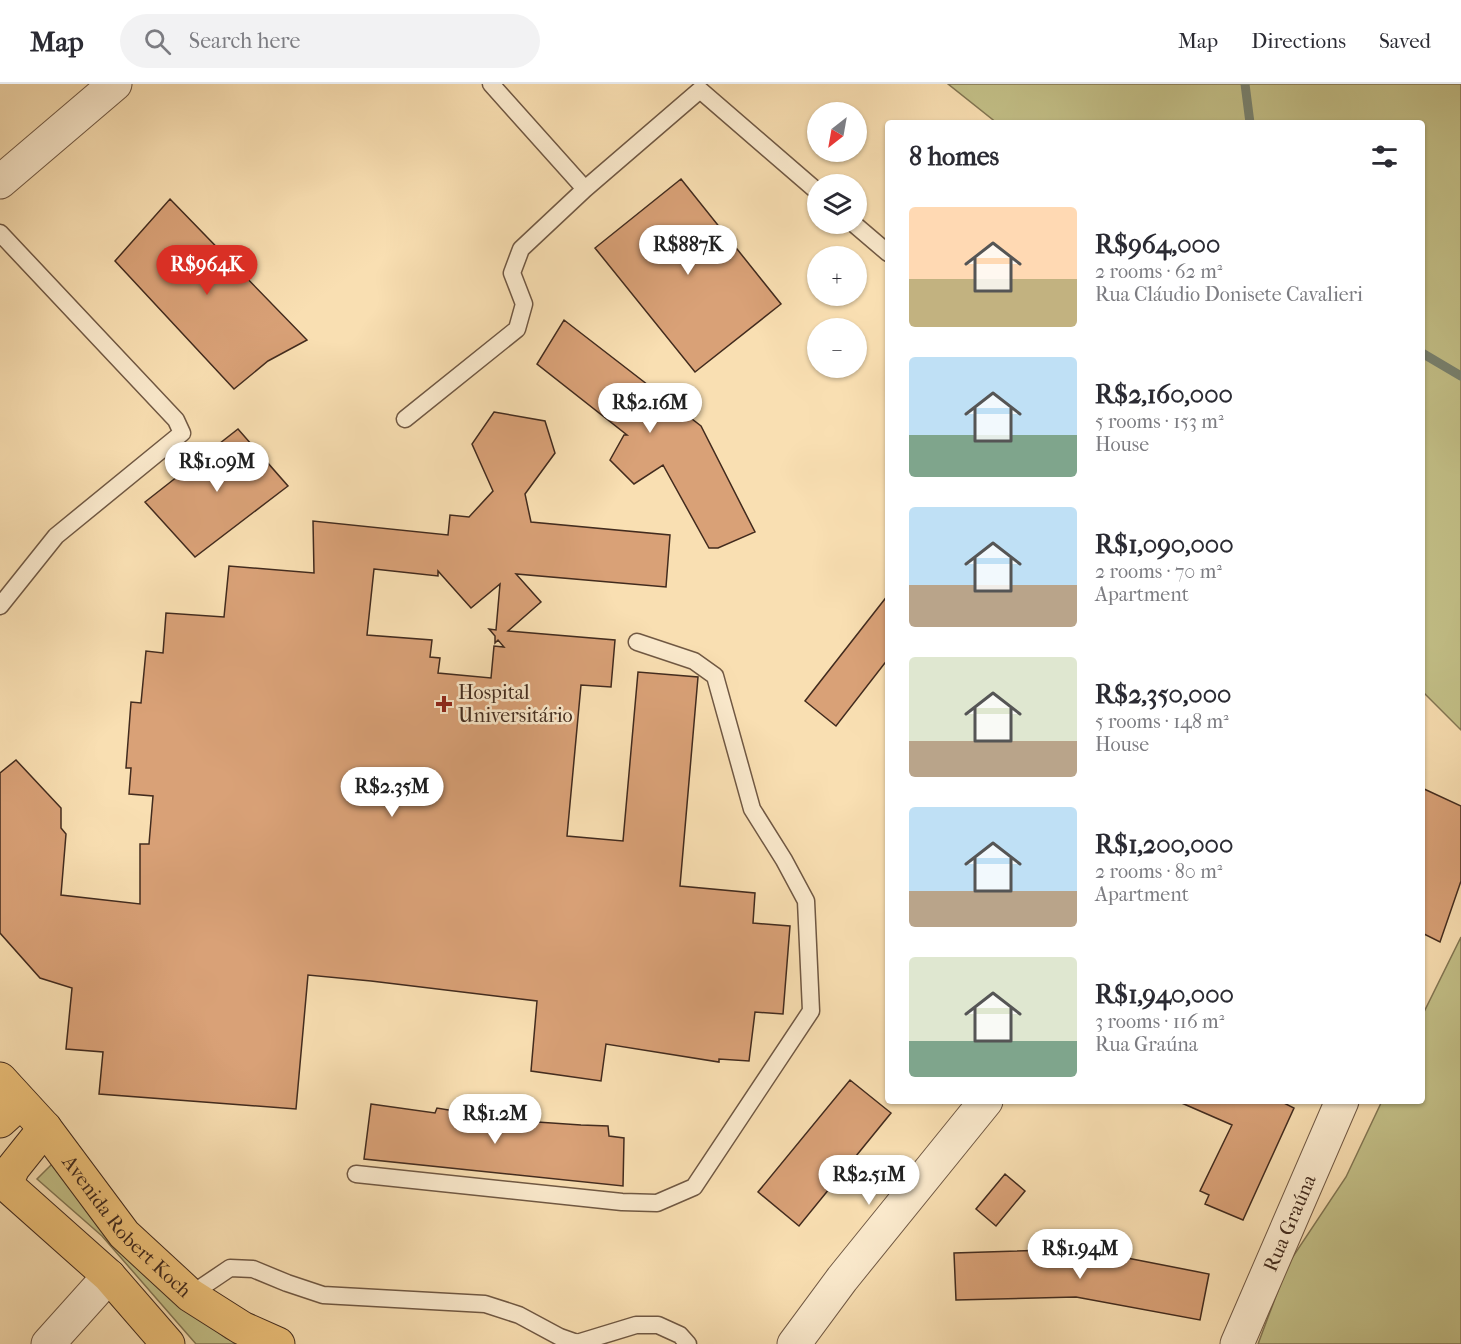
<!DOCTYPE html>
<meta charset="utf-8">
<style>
:root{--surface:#fff;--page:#f2f2f3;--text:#2b2b33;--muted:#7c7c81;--line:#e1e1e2;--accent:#d93025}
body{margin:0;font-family:"IM FELL French Canon",serif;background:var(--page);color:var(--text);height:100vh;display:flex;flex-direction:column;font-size:22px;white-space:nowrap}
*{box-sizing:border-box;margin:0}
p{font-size:20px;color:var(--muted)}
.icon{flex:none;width:33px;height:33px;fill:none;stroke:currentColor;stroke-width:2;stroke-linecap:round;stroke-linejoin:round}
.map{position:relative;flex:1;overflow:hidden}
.side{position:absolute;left:885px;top:36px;width:540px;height:984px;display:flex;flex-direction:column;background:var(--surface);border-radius:6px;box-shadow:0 2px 4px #0004}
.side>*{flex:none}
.needle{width:39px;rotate:211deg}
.tools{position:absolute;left:807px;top:18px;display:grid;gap:12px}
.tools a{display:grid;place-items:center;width:60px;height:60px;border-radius:50%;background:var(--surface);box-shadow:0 2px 4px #0004;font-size:30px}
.price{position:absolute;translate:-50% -51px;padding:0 14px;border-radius:21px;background:#fff;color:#222;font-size:20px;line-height:39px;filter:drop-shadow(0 2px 3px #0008)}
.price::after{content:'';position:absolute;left:50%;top:36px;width:18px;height:14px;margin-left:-9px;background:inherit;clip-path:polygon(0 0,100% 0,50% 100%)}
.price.active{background:var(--accent);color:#fff}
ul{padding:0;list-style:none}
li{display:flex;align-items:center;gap:18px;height:150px;padding:0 24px}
li span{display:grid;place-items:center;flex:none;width:168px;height:120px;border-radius:6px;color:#555}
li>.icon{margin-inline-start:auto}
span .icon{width:72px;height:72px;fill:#fffc;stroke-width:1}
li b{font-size:26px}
h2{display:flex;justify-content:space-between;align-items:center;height:72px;padding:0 24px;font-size:26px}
header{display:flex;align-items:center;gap:36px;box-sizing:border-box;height:84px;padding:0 30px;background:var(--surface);border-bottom:2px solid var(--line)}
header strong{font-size:28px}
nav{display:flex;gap:33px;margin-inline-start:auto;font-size:21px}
.search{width:420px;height:54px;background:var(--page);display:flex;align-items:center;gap:15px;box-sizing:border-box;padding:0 21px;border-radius:33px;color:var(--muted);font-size:22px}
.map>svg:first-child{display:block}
.green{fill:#c3c088;stroke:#827653;stroke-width:1.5}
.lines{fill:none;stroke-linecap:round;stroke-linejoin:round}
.stream{stroke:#798371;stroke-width:9}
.building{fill:#d9a177;stroke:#422b1e;stroke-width:1.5;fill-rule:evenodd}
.lane-casing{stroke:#705843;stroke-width:19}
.street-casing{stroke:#705843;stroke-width:35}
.primary-casing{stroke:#422b1e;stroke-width:35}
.lane{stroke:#fbeacd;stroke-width:16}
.street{stroke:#fbeacd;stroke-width:33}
.primary{stroke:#ecc079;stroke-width:33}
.poi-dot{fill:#8f2418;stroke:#fbeacd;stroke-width:2}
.labels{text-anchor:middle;stroke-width:5;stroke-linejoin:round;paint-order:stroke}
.poi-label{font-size:20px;fill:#422b1e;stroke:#fbeacd;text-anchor:start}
.street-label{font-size:20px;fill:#422b1e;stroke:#fbeacd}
</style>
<header>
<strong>Map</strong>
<div class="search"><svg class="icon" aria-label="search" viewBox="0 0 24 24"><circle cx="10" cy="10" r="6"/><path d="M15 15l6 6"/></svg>Search here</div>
<nav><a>Map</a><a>Directions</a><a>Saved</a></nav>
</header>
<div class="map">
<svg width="1461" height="1260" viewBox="0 0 1461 1260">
<rect width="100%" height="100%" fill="#f9dfb2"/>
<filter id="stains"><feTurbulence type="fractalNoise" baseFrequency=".00333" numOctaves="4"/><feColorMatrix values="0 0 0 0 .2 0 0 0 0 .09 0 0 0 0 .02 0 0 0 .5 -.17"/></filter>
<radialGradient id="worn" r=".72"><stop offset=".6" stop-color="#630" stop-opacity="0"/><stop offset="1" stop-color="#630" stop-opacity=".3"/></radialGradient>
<path class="green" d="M 948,0 L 1461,0 L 1461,646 L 1422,607 L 1422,39 L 997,39 Z
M 1461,853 L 1461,1260 L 1258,1260 L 1288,1180 L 1346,1093 L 1382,1017 L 1422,1017 L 1422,932 Z
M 52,1080 L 154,1200 L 226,1254 L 239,1260 L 196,1260 L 102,1152 L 37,1095 Z"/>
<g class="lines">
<path class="stream" d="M 1245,0 L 1250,39
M 1422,269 L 1461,292"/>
</g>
<path class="building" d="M 681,95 L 781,220 L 695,288 L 595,164 Z
M 170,115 L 307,256 L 268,277 L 234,305 L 115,177 Z
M 564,236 L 701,342 L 755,448 L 718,464 L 709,464 L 663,381 L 634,400 L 610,376 L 624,351 L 627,351 L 537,280 Z
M 494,328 L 545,337 L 555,369 L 525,410 L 531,438 L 670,451 L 666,503 L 516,490 L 541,518 L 508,547 L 615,556 L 611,603 L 581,601 L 567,752 L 623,757 L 638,588 L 698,593 L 680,802 L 755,809 L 753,839 L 790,842 L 783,930 L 755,928 L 749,977 L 719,975 L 719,978 L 606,960 L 601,997 L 531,987 L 537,917 L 371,897 L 308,891 L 296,1025 L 99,1010 L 103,968 L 66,965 L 72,904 L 40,894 L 0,849 L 0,689 L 16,676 L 61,724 L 61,744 L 66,750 L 61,811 L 140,820 L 140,760 L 149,760 L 153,712 L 129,710 L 131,684 L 126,684 L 131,618 L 141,619 L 146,567 L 163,569 L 166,529 L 224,533 L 229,482 L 314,489 L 313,437 L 448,451 L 450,431 L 469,433 L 493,407 L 472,360 ZM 374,485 L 438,492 L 438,487 L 471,524 L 500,500 L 496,546 L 489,545 L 495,552 L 495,559 L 498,556 L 504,563 L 494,562 L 491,594 L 438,589 L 440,574 L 430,573 L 432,556 L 367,551 Z
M 238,345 L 288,402 L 195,473 L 145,418 Z
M 888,511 L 888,575 L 836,642 L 805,617 Z
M 1422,704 L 1461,722 L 1461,797 L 1440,858 L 1422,849 Z
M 850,996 L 891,1029 L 799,1142 L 758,1108 Z
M 1177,1017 L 1280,1017 L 1294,1024 L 1243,1136 L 1205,1120 L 1209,1111 L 1200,1107 L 1232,1041 Z
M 371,1020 L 435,1029 L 437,1024 L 466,1029 L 466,1033 L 581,1041 L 608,1042 L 609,1052 L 624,1054 L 623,1102 L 364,1075 Z
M 1005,1090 L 1025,1107 L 996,1142 L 976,1125 Z
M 1081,1165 L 1209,1190 L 1200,1236 L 1076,1213 L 956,1216 L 954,1169 Z"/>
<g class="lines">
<g class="lane-casing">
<path id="lane" d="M 491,0 L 585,105
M 854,140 L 888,169
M 0,149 L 176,336 L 182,349 L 56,452 L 0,522
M 405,335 L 517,245 L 524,220 L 512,189 L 521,165 L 585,105 L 700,6 L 818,108
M 356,1090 L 622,1118 L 657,1119 L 694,1103 L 811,927 L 806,817 L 784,776 L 752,725 L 715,592 L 694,577 L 637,558
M 190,1211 L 230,1184 L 253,1185 L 287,1199 L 323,1211 L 485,1220 L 519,1231 L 560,1253 L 577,1259 L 636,1241 L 658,1241 L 680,1251 L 688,1260"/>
</g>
<g class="street-casing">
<g id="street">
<path d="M 0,98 L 115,0"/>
<path d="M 48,1260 L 109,1192"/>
<path d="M 794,1260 L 842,1195 L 986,1017"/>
<path id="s1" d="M 1237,1260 L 1342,1017"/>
</g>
</g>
<g class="primary-casing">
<g id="primary">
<path id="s2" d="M 0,995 L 45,1044 L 124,1150 L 190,1211 L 242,1244 L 278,1260"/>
<path d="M 0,1037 L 20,1019"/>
<path d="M 0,1095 L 109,1192 L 168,1260"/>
<path d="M 6,1100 L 13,1084 L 45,1044"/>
</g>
</g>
<use href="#lane" class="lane"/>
<use href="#street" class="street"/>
<use href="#primary" class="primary"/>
</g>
<path class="poi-dot" d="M441 611h6v6h6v6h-6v6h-6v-6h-6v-6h6z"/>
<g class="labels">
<g class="poi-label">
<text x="458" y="615">Hospital<tspan x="458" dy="23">Universitário</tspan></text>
</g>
<g class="street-label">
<text dy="7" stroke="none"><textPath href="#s1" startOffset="132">Rua Graúna</textPath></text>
<text dy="7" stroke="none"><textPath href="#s2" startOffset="195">Avenida Robert Koch</textPath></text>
</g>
</g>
<rect width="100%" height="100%" filter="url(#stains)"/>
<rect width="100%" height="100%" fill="url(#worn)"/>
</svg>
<div class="tools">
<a><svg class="needle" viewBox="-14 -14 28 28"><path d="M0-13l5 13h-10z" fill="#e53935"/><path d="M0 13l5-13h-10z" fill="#7c7c81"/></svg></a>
<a><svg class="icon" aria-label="layers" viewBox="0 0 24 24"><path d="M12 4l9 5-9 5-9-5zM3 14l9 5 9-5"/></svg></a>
<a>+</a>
<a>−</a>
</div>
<b class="price" style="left:688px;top:192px">R$887K</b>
<b class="price active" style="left:207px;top:212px">R$964K</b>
<b class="price" style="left:650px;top:350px">R$2.16M</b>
<b class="price" style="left:217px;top:409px">R$1.09M</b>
<b class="price" style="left:392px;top:734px">R$2.35M</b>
<b class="price" style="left:495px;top:1061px">R$1.2M</b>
<b class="price" style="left:869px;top:1122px">R$2.51M</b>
<b class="price" style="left:1080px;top:1196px">R$1.94M</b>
<section class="side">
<h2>8 homes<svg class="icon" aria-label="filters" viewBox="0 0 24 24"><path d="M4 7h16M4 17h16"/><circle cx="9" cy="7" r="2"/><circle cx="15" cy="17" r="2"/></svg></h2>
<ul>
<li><span style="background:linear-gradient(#ffd9b3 60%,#c2b280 0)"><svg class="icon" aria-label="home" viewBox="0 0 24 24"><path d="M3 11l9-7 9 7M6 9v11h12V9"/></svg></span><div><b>R$964,000</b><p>2 rooms · 62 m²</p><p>Rua Cláudio Donisete Cavalieri</p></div></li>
<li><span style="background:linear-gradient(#bfe0f5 65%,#7fa58c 0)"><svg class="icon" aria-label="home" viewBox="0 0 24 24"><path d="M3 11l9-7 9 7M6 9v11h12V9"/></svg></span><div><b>R$2,160,000</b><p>5 rooms · 153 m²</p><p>House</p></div></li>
<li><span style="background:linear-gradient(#bfe0f5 65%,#b9a48a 0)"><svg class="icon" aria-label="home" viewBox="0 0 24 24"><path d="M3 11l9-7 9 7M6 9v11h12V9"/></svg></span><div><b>R$1,090,000</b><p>2 rooms · 70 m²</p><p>Apartment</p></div></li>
<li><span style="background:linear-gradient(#dfe7d0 70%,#b9a48a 0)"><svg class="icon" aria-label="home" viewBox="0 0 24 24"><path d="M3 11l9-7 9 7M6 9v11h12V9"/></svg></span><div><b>R$2,350,000</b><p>5 rooms · 148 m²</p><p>House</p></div></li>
<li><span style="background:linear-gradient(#bfe0f5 70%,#b9a48a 0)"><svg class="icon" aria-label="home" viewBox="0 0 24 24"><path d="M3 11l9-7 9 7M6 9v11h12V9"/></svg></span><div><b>R$1,200,000</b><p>2 rooms · 80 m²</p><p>Apartment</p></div></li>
<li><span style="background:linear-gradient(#dfe7d0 70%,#7fa58c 0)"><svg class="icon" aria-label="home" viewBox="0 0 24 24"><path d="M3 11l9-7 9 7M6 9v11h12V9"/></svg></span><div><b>R$1,940,000</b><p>3 rooms · 116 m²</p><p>Rua Graúna</p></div></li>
</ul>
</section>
</div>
